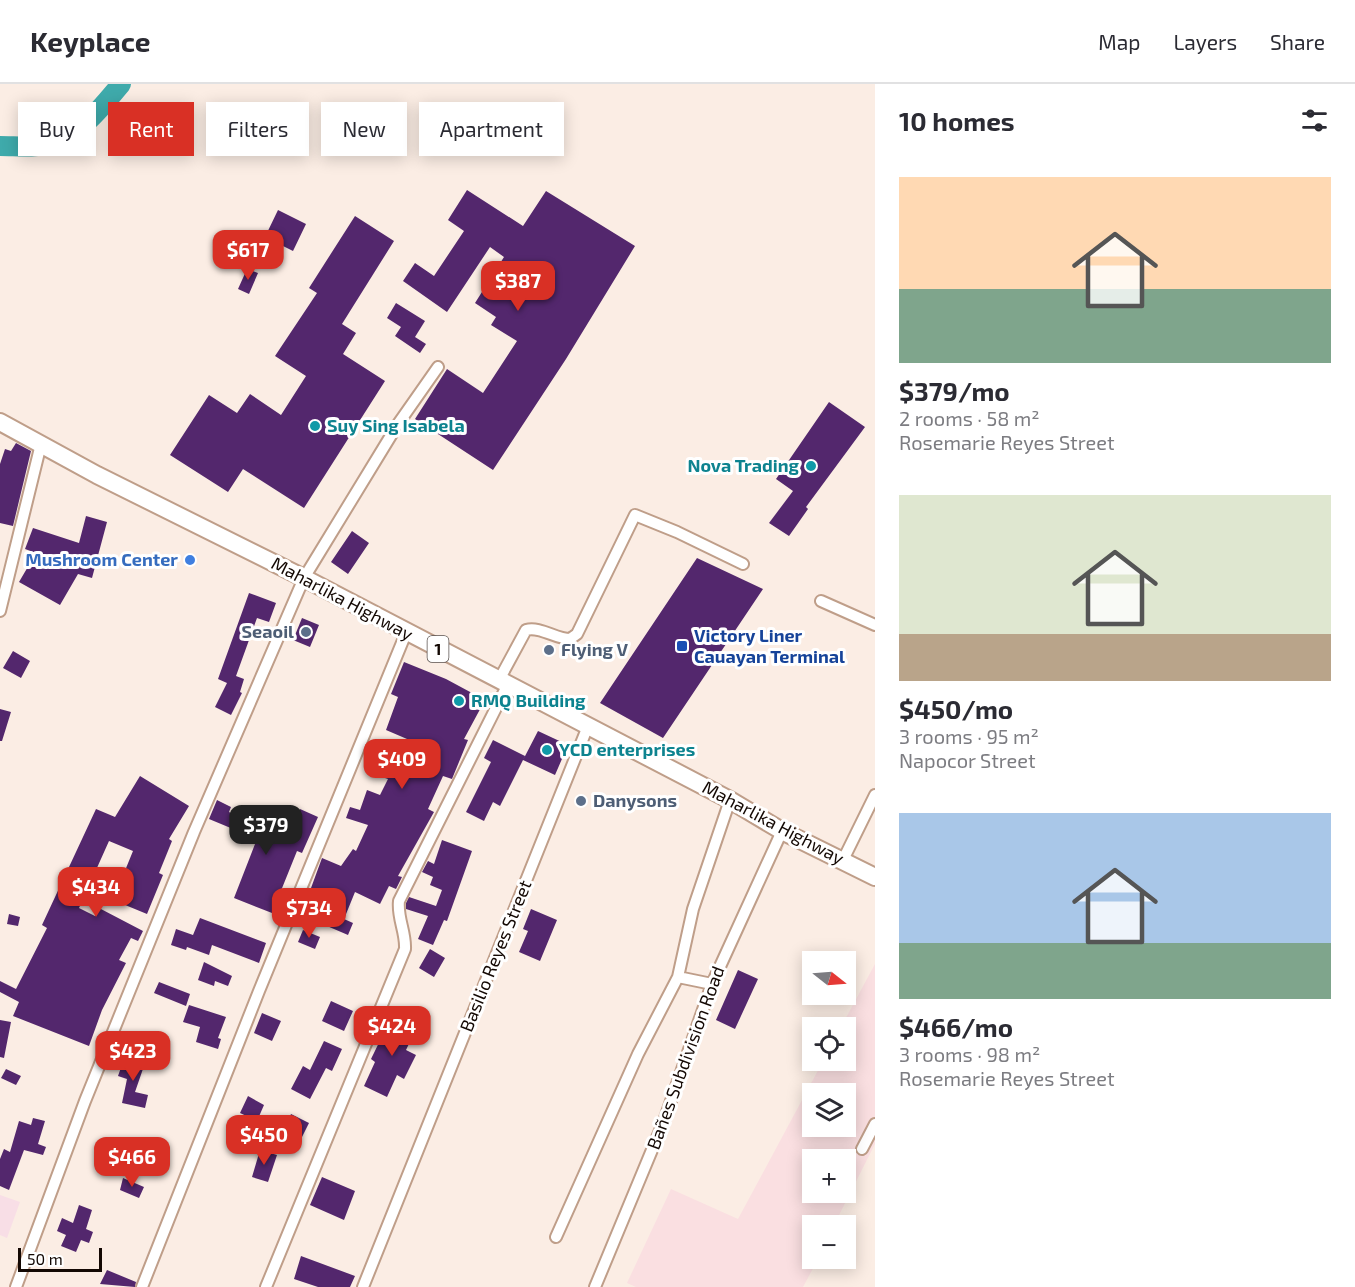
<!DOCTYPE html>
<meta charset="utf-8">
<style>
:root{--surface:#fff;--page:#f7f7f7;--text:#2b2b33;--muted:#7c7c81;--line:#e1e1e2;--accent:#d93025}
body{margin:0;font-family:"Exo 2",sans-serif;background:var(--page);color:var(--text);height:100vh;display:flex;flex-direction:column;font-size:22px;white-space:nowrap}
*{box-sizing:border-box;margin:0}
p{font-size:20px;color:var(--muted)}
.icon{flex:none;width:33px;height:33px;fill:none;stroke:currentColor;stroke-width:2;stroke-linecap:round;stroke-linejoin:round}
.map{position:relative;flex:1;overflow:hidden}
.side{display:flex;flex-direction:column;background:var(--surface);width:480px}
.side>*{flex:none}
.hud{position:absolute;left:18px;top:18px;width:570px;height:54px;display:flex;gap:12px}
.needle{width:39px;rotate:107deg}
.tools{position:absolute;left:802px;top:867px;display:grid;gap:12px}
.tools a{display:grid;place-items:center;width:54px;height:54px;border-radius:0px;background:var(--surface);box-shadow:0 3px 15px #0003;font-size:30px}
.scale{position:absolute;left:18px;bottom:15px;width:84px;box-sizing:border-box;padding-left:6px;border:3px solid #130803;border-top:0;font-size:16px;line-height:21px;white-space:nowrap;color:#130803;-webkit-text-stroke:4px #fff;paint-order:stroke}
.price{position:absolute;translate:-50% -51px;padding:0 14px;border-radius:12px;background:var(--accent);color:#fff;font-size:20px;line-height:39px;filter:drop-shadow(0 2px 3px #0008)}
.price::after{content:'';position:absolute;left:50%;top:36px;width:18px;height:14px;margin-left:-9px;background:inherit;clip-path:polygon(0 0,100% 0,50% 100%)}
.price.on{background:#222;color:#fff}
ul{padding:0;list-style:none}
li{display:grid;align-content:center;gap:12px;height:318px;padding:0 24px}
li span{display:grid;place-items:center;height:186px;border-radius:0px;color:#555}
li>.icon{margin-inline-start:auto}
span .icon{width:108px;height:108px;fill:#fffc;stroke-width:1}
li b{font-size:26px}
h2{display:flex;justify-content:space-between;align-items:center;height:72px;padding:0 24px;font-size:26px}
.chip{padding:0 21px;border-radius:0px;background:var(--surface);box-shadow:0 3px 15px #0003;font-size:21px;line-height:54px}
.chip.on{background:var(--accent);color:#fff}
header{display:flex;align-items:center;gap:36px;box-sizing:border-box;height:84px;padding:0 30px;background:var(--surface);border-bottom:2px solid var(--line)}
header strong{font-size:28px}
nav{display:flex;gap:33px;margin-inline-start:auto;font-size:21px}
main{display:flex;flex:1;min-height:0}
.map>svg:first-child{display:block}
.industrial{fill:#fadfe1;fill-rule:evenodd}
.medical{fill:#f8dee6}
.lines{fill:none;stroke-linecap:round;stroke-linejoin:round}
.river{stroke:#3faaab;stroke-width:20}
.building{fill:#53276d}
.minor-casing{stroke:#bf9e89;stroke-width:14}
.highway-casing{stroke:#bf9e89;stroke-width:20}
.minor{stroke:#fff;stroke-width:10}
.highway{stroke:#fff;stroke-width:16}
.culture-dot{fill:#0f9aa8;stroke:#fff;stroke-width:2}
.shop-dot{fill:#3f7fe0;stroke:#fff;stroke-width:2}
.service-dot{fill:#5c6f8a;stroke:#fff;stroke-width:2}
.transit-dot{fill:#1a4fb4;stroke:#fff;stroke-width:2}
.labels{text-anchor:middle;stroke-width:6;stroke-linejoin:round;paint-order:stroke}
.shield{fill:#fff;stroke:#5a524f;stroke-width:1.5}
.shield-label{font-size:16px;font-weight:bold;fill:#130803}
.culture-label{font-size:18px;font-weight:bold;fill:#0d838f;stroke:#fff;text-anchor:start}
.shop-label{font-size:18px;font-weight:bold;fill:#366cbe;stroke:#fff;text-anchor:end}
.street-label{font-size:18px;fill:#130803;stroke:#fff}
.service-label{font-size:18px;font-weight:bold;fill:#4e5e75;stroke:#fff;text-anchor:start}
.transit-label{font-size:18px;font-weight:bold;fill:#164399;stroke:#fff;text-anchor:start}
</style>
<header>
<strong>Keyplace</strong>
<nav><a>Map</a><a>Layers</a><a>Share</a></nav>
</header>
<main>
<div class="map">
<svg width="875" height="1203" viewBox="0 0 875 1203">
<rect width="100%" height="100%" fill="#fbede4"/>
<path class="industrial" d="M 875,880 L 875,1060 L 834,1141 L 813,1142 L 813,1174 L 818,1175 L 803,1203 L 636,1203 L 627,1199 L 671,1105 L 738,1135 L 823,977 L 846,976 L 846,944 L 841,943 ZM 813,1010 L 846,1010 L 846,1042 L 813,1042 ZM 813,1076 L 846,1076 L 846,1108 L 813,1108 Z"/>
<path class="medical" d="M 0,1111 L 20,1118 L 7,1154 L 0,1151 Z"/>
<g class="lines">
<path class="river" d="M 0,62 C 15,62 32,64 46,61 C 79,53 101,24 121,0"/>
</g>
<path class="building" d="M 467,106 L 523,142 L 546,107 L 635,162 L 566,275 L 493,386 L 415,335 L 447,285 L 483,309 L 517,257 L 491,241 L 496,233 L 475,219 L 504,173 L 490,163 L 447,228 L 403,197 L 415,179 L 434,192 L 464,147 L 448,136 Z
M 278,126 L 306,140 L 293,167 L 265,153 Z
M 355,132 L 394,157 L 342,240 L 356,249 L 343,270 L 385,297 L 304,424 L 243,385 L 228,408 L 170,371 L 209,311 L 237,329 L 250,310 L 281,331 L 306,292 L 275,272 L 317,209 L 309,204 Z
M 247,185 L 258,189 L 249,210 L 238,205 Z
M 396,219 L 425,237 L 415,253 L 426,260 L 420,269 L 395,252 L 401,243 L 387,234 Z
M 829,318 L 865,343 L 806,423 L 808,425 L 789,452 L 769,439 L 793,407 L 776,395 Z
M 16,359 L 31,367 L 13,442 L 0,439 L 0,380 L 5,365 L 11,367 Z
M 86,432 L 107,438 L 92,494 L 78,490 L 60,521 L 19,498 L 36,469 L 25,465 L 33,444 L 79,459 Z
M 352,447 L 369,459 L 348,490 L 331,478 Z
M 697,474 L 763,505 L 663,654 L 600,619 Z
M 249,509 L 276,519 L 269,538 L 257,534 L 236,592 L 244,595 L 240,608 L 242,609 L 231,631 L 215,623 L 227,599 L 218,595 Z
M 302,534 L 319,541 L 310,563 L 293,556 Z
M 13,567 L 30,577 L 21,594 L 3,584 Z
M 404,578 L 446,595 L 485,616 L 464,655 L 468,656 L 452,695 L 443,692 L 428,725 L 434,728 L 398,792 L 402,793 L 396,805 L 389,802 L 380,820 L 355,808 L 344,835 L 353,839 L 348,851 L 327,842 L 338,815 L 311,804 L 322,774 L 341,782 L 353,765 L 356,767 L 368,741 L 346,734 L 350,723 L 360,726 L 367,706 L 380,711 L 388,695 L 385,694 L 391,680 L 409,688 L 421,661 L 386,646 L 398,613 L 391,610 Z
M 0,625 L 11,628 L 2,657 L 0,657 Z
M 538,647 L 568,661 L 555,691 L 523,676 Z
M 493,656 L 525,672 L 500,722 L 493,718 L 484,737 L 466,728 L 491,678 L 484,674 Z
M 372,660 L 386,665 L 382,677 L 368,672 Z
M 140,692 L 189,722 L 169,755 L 172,757 L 159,789 L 163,791 L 147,830 L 113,816 L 133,767 L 109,757 L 79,824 L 95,832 L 99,824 L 143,847 L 138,857 L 131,854 L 119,876 L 126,879 L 102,926 L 89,962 L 13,932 L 19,918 L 0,908 L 0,897 L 16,905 L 47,844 L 42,841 L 96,725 L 115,733 Z
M 217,716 L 231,723 L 229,728 L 245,736 L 244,738 L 286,757 L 300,725 L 318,733 L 302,769 L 297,767 L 272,829 L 234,814 L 257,755 L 209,735 Z
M 442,756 L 472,767 L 447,837 L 444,836 L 433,861 L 418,855 L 428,832 L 406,825 L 406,819 L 409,813 L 436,822 L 442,806 L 430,801 L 433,793 L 422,788 L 428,777 L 434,780 Z
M 531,825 L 557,836 L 540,877 L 519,868 L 528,847 L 523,845 Z
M 9,830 L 20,833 L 18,842 L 7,840 Z
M 200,834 L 266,859 L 259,879 L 212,861 L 209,871 L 187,863 L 186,866 L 171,861 L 176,845 L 193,851 Z
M 303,846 L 320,853 L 315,865 L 298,858 Z
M 430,865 L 445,874 L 434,893 L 419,884 Z
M 204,878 L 232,892 L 228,902 L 215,897 L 214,902 L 198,896 Z
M 738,886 L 758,895 L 735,945 L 716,936 Z
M 159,898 L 190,910 L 186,922 L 154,909 Z
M 331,917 L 353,927 L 344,947 L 322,937 Z
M 189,921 L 226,933 L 218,954 L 221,955 L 218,965 L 196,958 L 200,943 L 183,938 Z
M 262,929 L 281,937 L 272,957 L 254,949 Z
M 392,932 L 417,943 L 406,966 L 416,971 L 404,995 L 397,991 L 387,1013 L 364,1002 L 375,978 L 371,975 Z
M 0,936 L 11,938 L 4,974 L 0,973 Z
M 324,957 L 342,965 L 332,987 L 326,984 L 310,1015 L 291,1005 L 303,982 L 310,986 Z
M 125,972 L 145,979 L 135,1008 L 148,1011 L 145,1024 L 122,1019 L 127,995 L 118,992 Z
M 6,985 L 21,992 L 16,1001 L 1,994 Z
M 248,1012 L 264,1021 L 257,1037 L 240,1029 Z
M 291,1030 L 309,1039 L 300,1057 L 283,1049 Z
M 33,1034 L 45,1037 L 38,1060 L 46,1063 L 43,1071 L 24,1066 L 9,1106 L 0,1102 L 0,1075 L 4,1065 L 10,1068 L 19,1037 L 31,1041 Z
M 260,1066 L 277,1071 L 268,1098 L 252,1093 Z
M 322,1093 L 355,1107 L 344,1136 L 310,1121 Z
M 123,1094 L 144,1103 L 139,1114 L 120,1106 Z
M 79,1121 L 92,1126 L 86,1145 L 93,1148 L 89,1159 L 81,1156 L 76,1168 L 61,1162 L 66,1151 L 57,1147 L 62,1134 L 73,1139 Z
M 301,1172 L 355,1192 L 350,1203 L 318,1203 L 294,1195 Z
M 107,1186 L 136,1198 L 135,1203 L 100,1200 Z"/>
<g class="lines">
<g class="minor-casing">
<path id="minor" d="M 821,517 L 875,541
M 0,527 L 41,360
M 499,596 L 526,546 C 540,542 556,555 570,555 L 577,550 L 635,431 L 677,448 L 743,480
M 843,776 L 875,711
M 678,893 L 693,825 L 730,716
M 862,1065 L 875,1040
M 556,1153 L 638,970 L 678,893 L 712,900
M 16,1203 L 85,1017 L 194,748 L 304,494 L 398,340 L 438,283
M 142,1203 L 259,907 L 406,549
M 266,1203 L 405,865 C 406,848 397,834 399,817 L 508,600
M 363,1203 L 588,642
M 595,1203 L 664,1037 L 712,900 L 782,747"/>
</g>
<g class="highway-casing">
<path id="highway" d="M 0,338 L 97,391 L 304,494 L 730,716 L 782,747 L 875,793"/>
</g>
<use href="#minor" class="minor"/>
<use href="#highway" class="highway"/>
</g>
<g class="culture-dot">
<circle cx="315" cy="342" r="6"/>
<circle cx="811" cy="382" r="6"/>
<circle cx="459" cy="617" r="6"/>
<circle cx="547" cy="666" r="6"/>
</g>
<circle class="shop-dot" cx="190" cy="476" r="6"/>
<g class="service-dot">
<circle cx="306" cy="548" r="6"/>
<circle cx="549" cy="566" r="6"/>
<circle cx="581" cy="717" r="6"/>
</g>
<rect class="transit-dot" x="676" y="556" width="12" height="12" rx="3"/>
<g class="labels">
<rect class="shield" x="427.5" y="552" width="21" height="26" rx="4.5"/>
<g class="shield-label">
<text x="438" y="571">1</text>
</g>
<g class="culture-label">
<text x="327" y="348">Suy Sing Isabela</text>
<text x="799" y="388" text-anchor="end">Nova Trading</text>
<text x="471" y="623">RMQ Building</text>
<text x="559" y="672">YCD enterprises</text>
</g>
<g class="shop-label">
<text x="178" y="482">Mushroom Center</text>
</g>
<g class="street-label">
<text transform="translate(342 515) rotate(28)" y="6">Maharlika Highway</text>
<text transform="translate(773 739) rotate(28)" y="6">Maharlika Highway</text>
<text transform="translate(496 872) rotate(-68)" y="6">Basilio Reyes Street</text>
<text transform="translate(686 974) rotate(-70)" y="6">Bañes Subdivision Road</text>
</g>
<g class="service-label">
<text x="294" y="554" text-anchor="end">Seaoil</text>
<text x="561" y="572">Flying V</text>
<text x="593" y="723">Danysons</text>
</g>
<g class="transit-label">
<text x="694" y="558">Victory Liner<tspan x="694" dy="21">Cauayan Terminal</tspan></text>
</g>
</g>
</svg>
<div class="tools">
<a><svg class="needle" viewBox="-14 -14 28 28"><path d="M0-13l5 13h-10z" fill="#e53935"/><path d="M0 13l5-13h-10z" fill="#7c7c81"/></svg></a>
<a><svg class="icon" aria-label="locate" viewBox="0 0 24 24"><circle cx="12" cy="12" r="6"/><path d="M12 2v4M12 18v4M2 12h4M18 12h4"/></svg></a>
<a><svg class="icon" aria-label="layers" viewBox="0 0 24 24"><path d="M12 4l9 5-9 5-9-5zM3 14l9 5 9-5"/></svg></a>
<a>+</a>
<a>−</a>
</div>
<div class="scale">50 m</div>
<b class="price" style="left:248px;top:197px">$617</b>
<b class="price" style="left:518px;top:228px">$387</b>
<b class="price" style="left:402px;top:706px">$409</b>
<b class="price on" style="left:266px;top:772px">$379</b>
<b class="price" style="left:96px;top:834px">$434</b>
<b class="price" style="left:309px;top:855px">$734</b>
<b class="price" style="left:392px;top:973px">$424</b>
<b class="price" style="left:133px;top:998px">$423</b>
<b class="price" style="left:264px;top:1082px">$450</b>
<b class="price" style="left:132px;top:1104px">$466</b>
<div class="hud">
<a class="chip">Buy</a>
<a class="chip on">Rent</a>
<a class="chip">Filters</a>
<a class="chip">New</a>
<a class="chip">Apartment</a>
</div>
</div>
<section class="side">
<h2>10 homes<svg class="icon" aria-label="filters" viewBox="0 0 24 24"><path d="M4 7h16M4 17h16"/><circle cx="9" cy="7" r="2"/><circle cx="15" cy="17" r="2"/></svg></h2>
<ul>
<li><span style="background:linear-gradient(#ffd9b3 60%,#7fa58c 0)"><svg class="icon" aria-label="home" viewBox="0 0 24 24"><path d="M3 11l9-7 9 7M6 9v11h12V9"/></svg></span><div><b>$379/mo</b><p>2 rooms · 58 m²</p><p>Rosemarie Reyes Street</p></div></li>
<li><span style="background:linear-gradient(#dfe7d0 75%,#b9a48a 0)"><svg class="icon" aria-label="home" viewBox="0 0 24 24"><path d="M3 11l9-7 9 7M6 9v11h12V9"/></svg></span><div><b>$450/mo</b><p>3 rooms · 95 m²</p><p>Napocor Street</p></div></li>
<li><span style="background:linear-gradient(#a9c7e8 70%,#7fa58c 0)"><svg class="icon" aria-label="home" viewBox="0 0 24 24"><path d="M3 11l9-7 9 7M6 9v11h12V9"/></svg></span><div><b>$466/mo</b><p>3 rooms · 98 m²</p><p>Rosemarie Reyes Street</p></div></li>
</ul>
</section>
</main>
